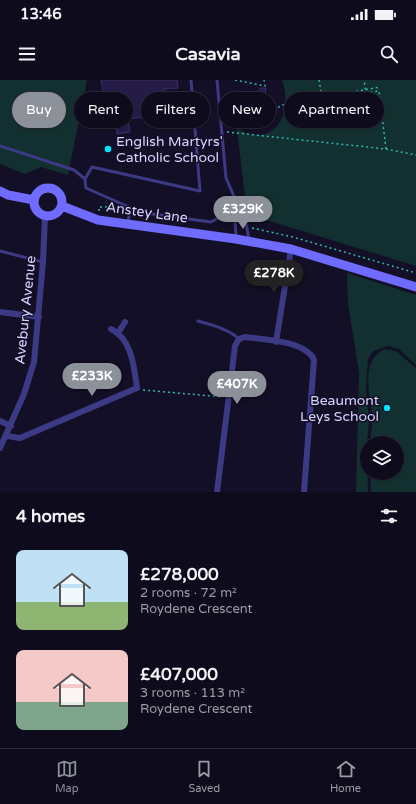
<!DOCTYPE html>
<meta charset="utf-8">
<style>
:root{--surface:#0e0b1c;--page:#1c1929;--text:#f1f3f6;--muted:#9b9ba3;--line:#2e2b3b;--accent:#8c9099}
body{margin:0;font-family:"Varela Round",sans-serif;background:var(--page);color:var(--text);height:100vh;display:flex;flex-direction:column;font-size:15px;white-space:nowrap}
*{box-sizing:border-box;margin:0}
p{font-size:13px;color:var(--muted)}
.icon{flex:none;width:22px;height:22px;fill:none;stroke:currentColor;stroke-width:2;stroke-linecap:round;stroke-linejoin:round}
.map{position:relative;height:412px;overflow:hidden}
.panel{display:flex;flex-direction:column;background:var(--surface);flex:1}
.panel>*{flex:none}
.guide{position:absolute;left:12px;top:12px;width:392px;height:36px;display:flex;gap:8px}
.controls{position:absolute;left:360px;top:356px;display:grid;gap:8px}
.controls a{display:grid;place-items:center;width:44px;height:44px;border-radius:50%;background:var(--surface);box-shadow:0 1px 3px #0004,0 0 0 1px var(--line);font-size:20px}
.price{position:absolute;translate:-50% -34px;padding:0 9px;border-radius:14px;background:var(--accent);color:#fff;font-size:13px;line-height:26px;filter:drop-shadow(0 1px 2px #0008)}
.price::after{content:'';position:absolute;left:50%;top:24px;width:12px;height:9px;margin-left:-6px;background:inherit;clip-path:polygon(0 0,100% 0,50% 100%)}
.price.on{background:#222;color:#fff}
ul{padding:0;list-style:none}
li{display:flex;align-items:center;gap:12px;height:100px;padding:0 16px}
li span{display:grid;place-items:center;flex:none;width:112px;height:80px;border-radius:8px;color:#555}
li>.icon{margin-inline-start:auto}
span .icon{width:48px;height:48px;fill:#fffc;stroke-width:1}
li b{font-size:17px}
h2{display:flex;justify-content:space-between;align-items:center;height:48px;padding:0 16px;font-size:17px}
.tag{padding:0 14px;border-radius:18px;background:var(--surface);box-shadow:0 1px 3px #0004,0 0 0 1px var(--line);font-size:14px;line-height:36px}
.tag.on{background:var(--accent);color:#fff}
.status{display:flex;justify-content:space-between;align-items:center;height:28px;padding:0 20px;background:var(--surface);direction:ltr}
.status svg{height:11px;fill:currentColor}
header{display:flex;justify-content:space-between;align-items:center;height:52px;padding:0 16px;background:var(--surface);font-size:18px;font-weight:800}
.dock{display:flex;justify-content:space-around;align-items:center;height:56px;border-top:1px solid var(--line);background:var(--surface);font-size:11px;color:var(--muted)}
.dock a{display:grid;justify-items:center;gap:2px}
.dock .on{color:var(--accent)}
.map>svg:first-child{display:block}
.green{fill:#12302f}
.building{fill:#241b47;stroke:#3b2d73}
.lines{fill:none;stroke-linecap:round;stroke-linejoin:round}
.path{stroke:#2fb8b0;stroke-width:1.5;stroke-dasharray:2 3;stroke-linecap:butt}
.service{stroke:#3d3a85;stroke-width:3}
.minor{stroke:#3d3a85;stroke-width:6}
.secondary{stroke:#6f6bff;stroke-width:9}
.poi-dot{fill:#00e5ff;stroke:#130f26;stroke-width:1.5}
.labels{text-anchor:middle;stroke-width:3;stroke-linejoin:round;paint-order:stroke}
.poi-label{font-size:14px;fill:#d9d4ff;stroke:#130f26;text-anchor:start}
.street-label{font-size:14px;fill:#d9d4ff;stroke:#130f26}
</style>
<div class="status"><b>13:46</b><svg viewBox="0 0 49 12"><path d="M0 12V9h3v3zM5 12V6h3v6zM10 12V3h3v9zM15 12V0h3v12zM26 1h20v11H26zM47 4h2v5h-2z"/></svg></div>
<header><svg class="icon" aria-label="menu" viewBox="0 0 24 24"><path d="M4 6h16M4 12h16M4 18h16"/></svg>Casavia<svg class="icon" aria-label="search" viewBox="0 0 24 24"><circle cx="10" cy="10" r="6"/><path d="M15 15l6 6"/></svg></header>
<div class="map">
<svg width="416" height="412" viewBox="0 0 416 412">
<rect width="100%" height="100%" fill="#130f26"/>
<path class="green" d="M 0,0 L 87,0 L 68,95 L 41,87 L 25,94 L 0,84 Z
M 282,0 L 416,0 L 416,186 L 247,134 L 237,48 C 274,71 294,33 282,0 Z
M 347,193 L 416,215 L 416,285 L 399,269 L 388,266 L 373,271 L 368,279 L 366,309 L 369,340 L 367,363 L 368,412 L 356,412 L 359,293 L 348,223 Z
M 385,269 L 396,271 L 416,288 L 416,412 L 371,412 L 370,393 L 397,393 L 397,363 L 371,363 C 370,354 373,346 372,338 C 371,316 359,280 385,269 Z"/>
<path class="building" d="M 101,0 L 177,0 L 178,8 L 164,9 L 165,34 L 182,32 L 184,44 L 158,46 L 157,35 L 128,39 L 130,52 L 117,54 L 113,24 L 105,24 Z
M 260,8 L 266,8 L 264,21 L 261,28 L 255,35 L 247,38 L 242,38 L 231,32 L 234,26 L 246,31 L 252,29 Z"/>
<g class="lines">
<path class="path" d="M 235,0 L 265,6 L 264,0
M 319,0 L 322,17
M 242,41 L 257,41 L 282,25 L 380,7
M 227,52 L 386,69 L 379,11 L 366,13 L 364,0
M 386,69 L 416,75
M 99,131 L 99,127 L 114,127
M 252,148 L 293,157 L 416,193
M 143,310 L 223,317"/>
<path class="service" d="M 217,0 L 226,98 L 246,144 L 249,159
M 0,66 L 74,90 L 85,99
M 130,131 L 211,142 L 224,135 L 230,136 L 235,141 L 236,157
M 128,142 L 130,131 L 129,127 L 86,108 L 85,99 L 92,87 L 200,111 L 191,0
M 0,171 L 43,182
M 198,241 C 211,245 229,249 239,259"/>
<path class="minor" d="M 0,232 L 39,237
M 118,253 L 125,242
M 276,262 L 291,169
M 0,341 L 11,346
M 7,356 L 20,358 L 137,308 C 134,287 132,259 111,249
M 0,368 L 24,314 L 34,282 L 43,182 L 45,136
M 217,412 L 235,266 L 239,259 L 245,257 C 263,259 306,261 314,280 L 304,412"/>
<path class="secondary" d="M34 122a14 14 0 1 1 28 0a14 14 0 1 1-28 0Z
M 0,111 L 8,115 L 34,120
M 62,126 L 98,140 L 236,159 L 291,169 L 416,207"/>
</g>
<g class="poi-dot">
<circle cx="108" cy="69" r="4"/>
<circle cx="387" cy="328" r="4"/>
</g>
<g class="labels">
<g class="poi-label">
<text x="116" y="66">English Martyrs'<tspan x="116" dy="16">Catholic School</tspan></text>
<text x="379" y="325" text-anchor="end">Beaumont<tspan x="379" dy="16">Leys School</tspan></text>
</g>
<g class="street-label">
<text transform="translate(147 132) rotate(8)" y="5">Anstey Lane</text>
<text transform="translate(25 230) rotate(-84)" y="5">Avebury Avenue</text>
</g>
</g>
</svg>
<div class="controls">
<a><svg class="icon" aria-label="layers" viewBox="0 0 24 24"><path d="M12 4l9 5-9 5-9-5zM3 14l9 5 9-5"/></svg></a>
</div>
<b class="price" style="left:243px;top:150px">£329K</b>
<b class="price on" style="left:274px;top:214px">£278K</b>
<b class="price" style="left:92px;top:317px">£233K</b>
<b class="price" style="left:237px;top:325px">£407K</b>
<div class="guide">
<a class="tag on">Buy</a>
<a class="tag">Rent</a>
<a class="tag">Filters</a>
<a class="tag">New</a>
<a class="tag">Apartment</a>
</div>
</div>
<section class="panel">
<h2>4 homes<svg class="icon" aria-label="filters" viewBox="0 0 24 24"><path d="M4 7h16M4 17h16"/><circle cx="9" cy="7" r="2"/><circle cx="15" cy="17" r="2"/></svg></h2>
<ul>
<li><span style="background:linear-gradient(#bfe0f5 65%,#8fb573 0)"><svg class="icon" aria-label="home" viewBox="0 0 24 24"><path d="M3 11l9-7 9 7M6 9v11h12V9"/></svg></span><div><b>£278,000</b><p>2 rooms · 72 m²</p><p>Roydene Crescent</p></div></li>
<li><span style="background:linear-gradient(#f6c9c9 65%,#7fa58c 0)"><svg class="icon" aria-label="home" viewBox="0 0 24 24"><path d="M3 11l9-7 9 7M6 9v11h12V9"/></svg></span><div><b>£407,000</b><p>3 rooms · 113 m²</p><p>Roydene Crescent</p></div></li>
</ul>
</section>
<nav class="dock">
<a class="on"><svg class="icon" aria-label="map" viewBox="0 0 24 24"><path d="M3 6l6-2 6 2 6-2v14l-6 2-6-2-6 2zM9 4v14M15 6v14"/></svg>Map</a>
<a><svg class="icon" aria-label="saved" viewBox="0 0 24 24"><path d="M7 4h10v16l-5-4-5 4z"/></svg>Saved</a>
<a><svg class="icon" aria-label="home" viewBox="0 0 24 24"><path d="M3 11l9-7 9 7M6 9v11h12V9"/></svg>Home</a>
</nav>
